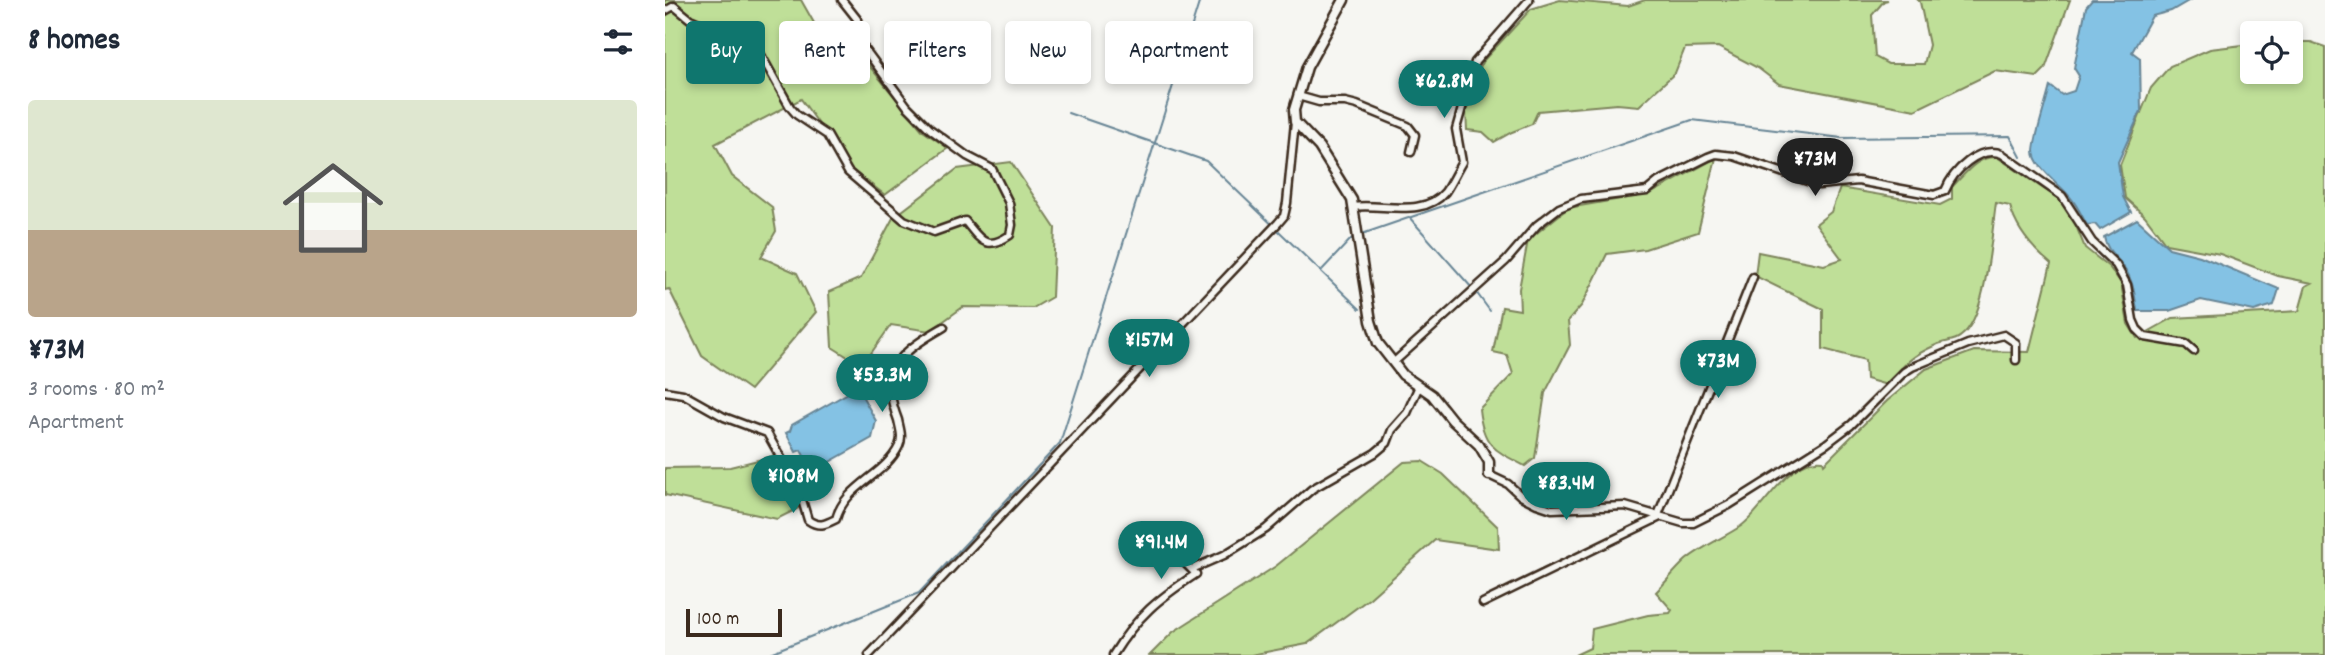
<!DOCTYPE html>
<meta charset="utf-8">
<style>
:root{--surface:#fff;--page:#f2f2f3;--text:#1f2937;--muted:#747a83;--accent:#0f766e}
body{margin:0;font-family:Dekko,sans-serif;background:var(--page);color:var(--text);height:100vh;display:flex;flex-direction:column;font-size:26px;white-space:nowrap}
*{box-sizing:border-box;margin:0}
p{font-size:23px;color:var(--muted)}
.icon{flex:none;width:38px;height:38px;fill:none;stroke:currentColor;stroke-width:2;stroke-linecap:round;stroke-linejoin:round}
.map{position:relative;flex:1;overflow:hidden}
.side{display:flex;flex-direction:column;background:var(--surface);width:665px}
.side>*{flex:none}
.hud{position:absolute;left:21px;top:21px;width:665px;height:63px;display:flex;gap:14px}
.buttons{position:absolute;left:1575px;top:21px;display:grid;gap:14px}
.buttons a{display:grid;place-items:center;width:63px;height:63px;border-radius:7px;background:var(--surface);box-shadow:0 4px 10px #0003;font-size:35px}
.scale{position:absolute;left:21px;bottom:18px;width:96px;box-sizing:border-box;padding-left:7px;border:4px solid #3b2a1e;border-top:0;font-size:19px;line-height:24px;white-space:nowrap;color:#3b2a1e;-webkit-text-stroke:5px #f6f6f2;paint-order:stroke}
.price{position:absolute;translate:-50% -60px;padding:0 16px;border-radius:24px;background:var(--accent);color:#fff;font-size:23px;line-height:46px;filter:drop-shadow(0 2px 4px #0008)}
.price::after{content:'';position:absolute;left:50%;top:42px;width:21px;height:16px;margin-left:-10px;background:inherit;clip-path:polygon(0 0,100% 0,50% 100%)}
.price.selected{background:#222;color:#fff}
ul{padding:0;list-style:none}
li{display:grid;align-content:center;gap:14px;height:371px;padding:0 28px}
li span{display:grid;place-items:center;height:217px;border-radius:7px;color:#555}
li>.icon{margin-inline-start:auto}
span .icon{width:126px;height:126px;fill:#fffc;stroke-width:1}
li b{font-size:30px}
h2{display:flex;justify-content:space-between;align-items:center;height:84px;padding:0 28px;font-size:30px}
.tag{padding:0 24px;border-radius:7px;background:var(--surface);box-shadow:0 4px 10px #0003;font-size:24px;line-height:63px}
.tag.selected{background:var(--accent);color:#fff}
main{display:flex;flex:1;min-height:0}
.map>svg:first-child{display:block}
.green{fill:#bfdf98;stroke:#7d845b;stroke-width:2}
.water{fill:#84c2e4;stroke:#678595;stroke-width:2}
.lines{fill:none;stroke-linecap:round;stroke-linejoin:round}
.stream{stroke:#678595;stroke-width:2}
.minor-casing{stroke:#3b2a1e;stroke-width:11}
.tertiary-casing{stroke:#3b2a1e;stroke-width:13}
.minor{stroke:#f6f6f2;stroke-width:6}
.tertiary{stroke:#f6f6f2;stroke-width:8}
</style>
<main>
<section class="side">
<h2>8 homes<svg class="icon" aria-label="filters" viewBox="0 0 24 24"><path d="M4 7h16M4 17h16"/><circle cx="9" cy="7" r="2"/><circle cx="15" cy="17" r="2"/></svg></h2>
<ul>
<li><span style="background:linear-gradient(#dfe7d0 60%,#b9a48a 0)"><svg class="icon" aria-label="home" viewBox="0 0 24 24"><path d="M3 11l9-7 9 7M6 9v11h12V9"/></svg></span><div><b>¥73M</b><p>3 rooms · 80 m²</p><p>Apartment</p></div></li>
</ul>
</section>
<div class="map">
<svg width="1660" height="655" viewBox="0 0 1660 655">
<rect width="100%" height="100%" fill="#f6f6f2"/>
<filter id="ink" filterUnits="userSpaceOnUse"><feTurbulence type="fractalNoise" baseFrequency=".0143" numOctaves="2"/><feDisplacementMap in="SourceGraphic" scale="14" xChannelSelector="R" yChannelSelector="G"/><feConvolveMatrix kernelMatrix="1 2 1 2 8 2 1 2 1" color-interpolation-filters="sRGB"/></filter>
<g filter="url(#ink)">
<path class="green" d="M 0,0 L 136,0 L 153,30 L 201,62 L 258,131 L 283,148 L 220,195 L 186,169 L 136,99 L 50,144 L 67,176 L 107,207 L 111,231 L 96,257 L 132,273 L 151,312 L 85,390 L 37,356 L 4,289 L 0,290 Z
M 895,0 L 963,6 L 980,0 L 1223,0 L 1219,1 L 1207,15 L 1210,57 L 1223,64 L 1259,64 L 1264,45 L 1255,2 L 1253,0 L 1405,0 L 1380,69 L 1372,77 L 1330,71 L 1250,110 L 1114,84 L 1093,68 L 1053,47 L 1020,48 L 1010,73 L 974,106 L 952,104 L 873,111 L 867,124 L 847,132 L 829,142 L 818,132 L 802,130 L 801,112 L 817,62 L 866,9 Z
M 1626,42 L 1646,42 L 1660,47 L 1660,655 L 910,655 L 925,648 L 927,629 L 983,615 L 1005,613 L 1007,610 L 991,592 C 1001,582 1010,570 1021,560 C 1038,546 1058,538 1076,526 C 1100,509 1124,456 1158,461 L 1159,464 L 1222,401 L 1261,369 L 1309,351 L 1364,352 L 1386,264 C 1367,248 1351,230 1345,206 L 1331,203 C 1326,236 1322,317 1296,336 C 1290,342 1279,341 1271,345 C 1246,356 1239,364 1222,385 L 1201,379 L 1200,360 L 1158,349 L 1158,309 L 1090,276 L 1093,252 L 1159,265 L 1177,259 L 1151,224 L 1166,212 L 1175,188 L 1275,205 L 1287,199 L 1287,187 C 1301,173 1312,156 1332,157 L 1395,200 L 1405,211 L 1420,248 L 1444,267 L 1456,283 L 1463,324 L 1472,338 L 1508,318 L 1634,311 L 1641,286 L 1647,283 L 1613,276 L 1555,254 L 1501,244 L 1480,216 L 1460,198 L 1455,165 L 1486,88 L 1505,66 L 1545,49 L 1587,44 L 1587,72 L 1626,72 Z
M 1051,158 L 1033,232 L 980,249 L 942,254 L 917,305 L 903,321 L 905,345 L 880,393 L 870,458 L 860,466 C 829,450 818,446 814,409 L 848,374 L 842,355 L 828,352 L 837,307 L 855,310 L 854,289 L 863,240 L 903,208 L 985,194 Z
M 346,162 L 390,228 L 387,297 L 368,308 L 298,307 L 265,331 L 226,325 L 197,366 L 167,347 L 164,292 L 196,278 L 228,218 L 292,169 Z
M 113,455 L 135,505 L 132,509 L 112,519 L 0,495 L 0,468 L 65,467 Z
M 757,461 L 778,474 L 833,527 L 834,549 L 770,540 L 705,598 L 642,644 L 586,655 L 485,655 L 508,632 L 611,566 L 739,462 Z"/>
<path class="water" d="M 1427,0 L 1525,0 L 1506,11 L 1487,16 L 1467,52 L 1475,58 L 1476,111 L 1453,162 L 1458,197 L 1466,212 L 1435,230 L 1430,224 L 1422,225 C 1417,216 1412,205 1405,197 C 1396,185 1369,167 1369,151 C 1370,134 1381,104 1385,86 L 1397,95 L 1409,91 L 1414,76 L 1409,68 L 1421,7 Z
M 1472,219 L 1504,248 L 1535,256 L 1614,289 L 1609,305 L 1589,311 L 1536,300 L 1504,311 L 1472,311 C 1470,295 1468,279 1458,266 C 1451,256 1441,250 1439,237 Z
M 190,389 L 194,390 L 211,421 L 207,438 L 152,469 L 144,466 L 136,450 L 131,452 L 121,433 L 125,431 L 127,425 Z"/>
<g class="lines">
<path class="stream" d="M 403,113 L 541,161 L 695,309
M 744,217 L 807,288
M 697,234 L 1027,120 L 1177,138 L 1345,136 L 1356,157
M 656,271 L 688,237
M 811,292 L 825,311
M 100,655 L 254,593 L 395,443 L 535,0"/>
<g class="minor-casing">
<path id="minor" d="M 0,11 L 9,6 L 25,19 L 92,48 L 125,107 L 132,115 L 162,135 L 183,172 L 239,220 L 269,232 L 300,221 C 315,239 320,252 345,235 L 347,225 L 344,203 L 327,169 L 302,156 L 265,129 L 242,106 L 196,44 L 192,19 L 177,0
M 633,96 L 654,102 L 680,102 L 692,105 L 743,126 L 750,135 L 746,152
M 688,207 C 717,203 759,218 780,192 C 786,183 791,172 797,162 L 791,129 L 810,62 L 864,0
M 728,363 L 841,261 L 872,225 L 894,208 L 916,199 L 982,191 L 993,182 L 1043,157 L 1051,154 L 1069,156 L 1154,185 L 1193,181 L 1269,195 L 1280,191 C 1288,171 1314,145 1337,154 L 1397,196 L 1427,242 L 1451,265 L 1462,285 L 1468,320 L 1472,329 L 1480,337 L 1521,344 L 1529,351
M 0,391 L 18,394 L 59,417 L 102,433 L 134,490 L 143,520 C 154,528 161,524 171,519 C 180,485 220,476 234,446 C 238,437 235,430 233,420 C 230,412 227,403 226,394 C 221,359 253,342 279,327
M 824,475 L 843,484 L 856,496 L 872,504 L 887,509 L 960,506 L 1018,523 L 1028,523 L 1064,505 L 1161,444 L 1186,425 L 1239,372 L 1247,367 L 1303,344 L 1339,335 L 1351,343 L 1351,360
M 993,515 L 1088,277
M 527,569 L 559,555 L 601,529 L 647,489 L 710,453 L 722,443 L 727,430 L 742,413 L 754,386
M 818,603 L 995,517
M 204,655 L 613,223 L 619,216 L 622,203 L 630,122
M 448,655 C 472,616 493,599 531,574 L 517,560"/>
</g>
<g class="tertiary-casing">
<path id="tertiary" d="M 679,0 L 642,67 L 629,110 L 630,122 L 654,147 L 687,200 L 706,321 L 713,343 L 738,375 L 767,395 L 787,420 L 814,445 L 824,462 L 824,475"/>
</g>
<use href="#minor" class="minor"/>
<use href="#tertiary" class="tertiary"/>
</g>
</g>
</svg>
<div class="buttons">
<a><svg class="icon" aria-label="locate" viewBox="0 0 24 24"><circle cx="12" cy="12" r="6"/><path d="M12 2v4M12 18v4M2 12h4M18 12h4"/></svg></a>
</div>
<div class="scale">100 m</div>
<b class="price" style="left:779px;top:120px">¥62.8M</b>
<b class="price selected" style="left:1150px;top:198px">¥73M</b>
<b class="price" style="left:484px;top:379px">¥157M</b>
<b class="price" style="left:1053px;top:400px">¥73M</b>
<b class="price" style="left:217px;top:414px">¥53.3M</b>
<b class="price" style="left:128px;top:515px">¥108M</b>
<b class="price" style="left:901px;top:522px">¥83.4M</b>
<b class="price" style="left:496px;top:581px">¥91.4M</b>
<div class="hud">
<a class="tag selected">Buy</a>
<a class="tag">Rent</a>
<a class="tag">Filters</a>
<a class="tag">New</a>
<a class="tag">Apartment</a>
</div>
</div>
</main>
